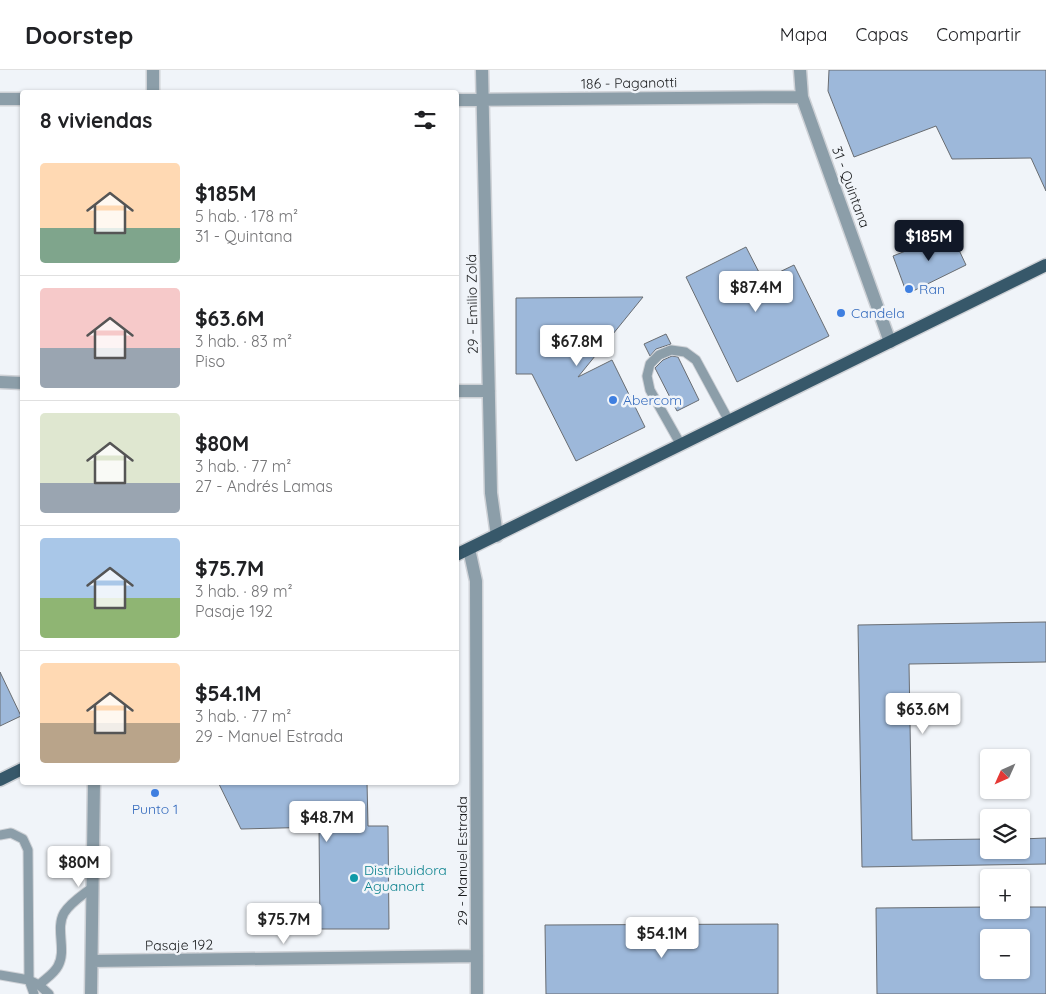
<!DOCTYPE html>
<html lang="es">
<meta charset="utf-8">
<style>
:root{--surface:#fff;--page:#f2f2f2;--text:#202124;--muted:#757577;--line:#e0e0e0;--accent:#111827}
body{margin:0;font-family:Quicksand,sans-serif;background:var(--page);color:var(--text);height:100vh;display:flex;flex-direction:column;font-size:19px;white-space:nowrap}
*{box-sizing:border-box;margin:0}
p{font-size:16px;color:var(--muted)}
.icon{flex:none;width:28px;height:28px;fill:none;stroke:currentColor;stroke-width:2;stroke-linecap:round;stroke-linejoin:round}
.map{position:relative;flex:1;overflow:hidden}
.drawer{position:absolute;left:20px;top:20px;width:439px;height:695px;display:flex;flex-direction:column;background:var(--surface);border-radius:5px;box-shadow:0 1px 4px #0004}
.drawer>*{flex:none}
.needle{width:32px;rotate:225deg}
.fabs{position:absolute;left:980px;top:679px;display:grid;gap:10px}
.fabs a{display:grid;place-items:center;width:50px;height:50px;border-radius:5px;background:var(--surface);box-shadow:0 1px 4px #0004;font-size:25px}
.price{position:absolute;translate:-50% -42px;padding:0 11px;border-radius:5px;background:#fff;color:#222;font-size:16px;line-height:32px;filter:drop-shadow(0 1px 2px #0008)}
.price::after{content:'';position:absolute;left:50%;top:30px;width:15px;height:11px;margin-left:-8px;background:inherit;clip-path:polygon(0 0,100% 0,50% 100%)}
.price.current{background:var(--accent);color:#fff}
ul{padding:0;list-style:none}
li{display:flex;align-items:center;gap:15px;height:125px;padding:0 20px}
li+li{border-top:1px solid var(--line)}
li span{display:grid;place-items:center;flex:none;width:140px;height:100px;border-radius:5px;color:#555}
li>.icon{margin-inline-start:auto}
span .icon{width:60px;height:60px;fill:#fffc;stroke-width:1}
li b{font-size:21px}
h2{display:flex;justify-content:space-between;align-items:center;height:60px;padding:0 20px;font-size:21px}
header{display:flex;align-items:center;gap:30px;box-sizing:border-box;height:70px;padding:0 25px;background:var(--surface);border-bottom:1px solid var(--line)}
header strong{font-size:24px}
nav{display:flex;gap:28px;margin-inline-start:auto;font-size:18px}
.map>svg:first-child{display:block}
.building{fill:#9db8da;stroke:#696d72;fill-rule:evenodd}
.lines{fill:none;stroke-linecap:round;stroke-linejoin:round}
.lane-casing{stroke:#ced1d6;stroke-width:11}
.street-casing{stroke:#ced1d6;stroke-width:15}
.primary-casing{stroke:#ced1d6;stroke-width:15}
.lane{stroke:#8c9ea9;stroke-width:9}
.street{stroke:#8c9ea9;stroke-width:12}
.primary{stroke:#37586a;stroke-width:12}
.shop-dot{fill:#3f7fe0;stroke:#f0f4f9;stroke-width:2}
.culture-dot{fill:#0f9aa8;stroke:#f0f4f9;stroke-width:2}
.labels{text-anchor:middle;stroke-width:5;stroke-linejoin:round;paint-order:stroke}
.street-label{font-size:14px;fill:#191b1d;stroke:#f0f4f9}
.shop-label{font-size:14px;fill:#366cbe;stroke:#f0f4f9;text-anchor:start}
.culture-label{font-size:14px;fill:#0d838f;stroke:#f0f4f9;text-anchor:start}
</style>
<header>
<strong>Doorstep</strong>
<nav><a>Mapa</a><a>Capas</a><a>Compartir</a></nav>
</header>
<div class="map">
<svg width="1046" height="924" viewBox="0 0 1046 924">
<rect width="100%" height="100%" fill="#f0f4f9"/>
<path class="building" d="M 829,0 L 1046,0 L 1046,121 L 1031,88 L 952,89 L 936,56 L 854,87 L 828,21 Z
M 951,163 L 966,195 L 907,224 L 893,186 Z
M 746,177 L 763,210 L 794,195 L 829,266 L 737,312 L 686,207 Z
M 643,227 L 578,307 L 612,290 L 645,357 L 576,391 L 532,304 L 516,304 L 516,228 Z
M 666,264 L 671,274 L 656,279 L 650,286 L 644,274 Z
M 672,286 L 678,287 L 699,330 L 677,341 L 655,298 L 663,290 Z
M 1046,552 L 1046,592 L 909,594 L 912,770 L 989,769 L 989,780 L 1021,780 L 1021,769 L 1046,768 L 1046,794 L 862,797 L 858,555 Z
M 0,602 L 21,646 L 0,656 Z
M 218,712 L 367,712 L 368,756 L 388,756 L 389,859 L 320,859 L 319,757 L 241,759 Z
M 989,837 L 989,840 L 1021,840 L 1021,837 L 1046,837 L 1046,924 L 877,924 L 876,838 ZM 989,868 L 1021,868 L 1021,900 L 989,900 Z
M 778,854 L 778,924 L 546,924 L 545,855 Z"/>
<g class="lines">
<g class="lane-casing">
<path id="lane" d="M 681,375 L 650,320 L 647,306 L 650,294 L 659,285 L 671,280 L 685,282 L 696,290 L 729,351
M 0,765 L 11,763 L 23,769 L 28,780 L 29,910 L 39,915 L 49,924
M 0,905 L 29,910 L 34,924
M 39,915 C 45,909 54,904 58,896 C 67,880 55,859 64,843 C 71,832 83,825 93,817"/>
</g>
<g class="street-casing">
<path id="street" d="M 153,0 L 153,22
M 482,0 L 491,423 L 497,466
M 800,0 L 802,27 L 890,272
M 0,29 L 22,29
M 456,30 L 802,27
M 0,312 L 22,313
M 456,321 L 489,321
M 469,479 L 476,511 L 477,924
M 92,891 L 477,886
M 91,924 L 94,712"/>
</g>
<g class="primary-casing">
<path id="primary" d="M 456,485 L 1046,195
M 0,710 L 22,699"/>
</g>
<use href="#lane" class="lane"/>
<use href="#street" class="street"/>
<use href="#primary" class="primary"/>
</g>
<g class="shop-dot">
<circle cx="909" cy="219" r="5"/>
<circle cx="841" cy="243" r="5"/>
<circle cx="613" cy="330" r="5"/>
<circle cx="155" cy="723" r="5"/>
</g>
<circle class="culture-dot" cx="354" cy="808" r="5"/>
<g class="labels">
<g class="street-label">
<text transform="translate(629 13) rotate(-1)" y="5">186 - Paganotti</text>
<text transform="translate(851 117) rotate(70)" y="5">31 - Quintana</text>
<text transform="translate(472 234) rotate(-91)" y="5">29 - Emilio Zolá</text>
<text transform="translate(462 791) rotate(-90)" y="5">29 - Manuel Estrada</text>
<text transform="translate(179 875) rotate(-1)" y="5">Pasaje 192</text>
</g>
<g class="shop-label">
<text x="919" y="224">Ran</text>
<text x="851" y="248">Candela</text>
<text x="623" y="335">Abercom</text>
<text x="155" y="744" text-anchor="middle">Punto 1</text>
</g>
<g class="culture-label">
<text x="364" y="805">Distribuidora<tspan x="364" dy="16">Aguanort</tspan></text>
</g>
</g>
</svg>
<div class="fabs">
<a><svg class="needle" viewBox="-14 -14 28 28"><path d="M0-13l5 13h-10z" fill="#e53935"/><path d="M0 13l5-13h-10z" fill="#757577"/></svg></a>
<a><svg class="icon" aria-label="layers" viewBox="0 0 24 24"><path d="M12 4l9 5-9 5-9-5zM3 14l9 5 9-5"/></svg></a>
<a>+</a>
<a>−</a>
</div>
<b class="price current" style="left:929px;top:192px">$185M</b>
<b class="price" style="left:756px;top:243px">$87.4M</b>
<b class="price" style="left:577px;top:297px">$67.8M</b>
<b class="price" style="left:923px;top:665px">$63.6M</b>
<b class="price" style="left:327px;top:773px">$48.7M</b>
<b class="price" style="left:79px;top:818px">$80M</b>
<b class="price" style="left:284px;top:875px">$75.7M</b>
<b class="price" style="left:662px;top:889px">$54.1M</b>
<section class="drawer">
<h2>8 viviendas<svg class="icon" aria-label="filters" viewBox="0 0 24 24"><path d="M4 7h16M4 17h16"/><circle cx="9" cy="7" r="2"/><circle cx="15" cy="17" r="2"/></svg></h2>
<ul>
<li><span style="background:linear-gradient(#ffd9b3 65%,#7fa58c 0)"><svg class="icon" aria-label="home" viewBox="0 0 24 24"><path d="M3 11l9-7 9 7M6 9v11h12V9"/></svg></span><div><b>$185M</b><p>5 hab. · 178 m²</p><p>31 - Quintana</p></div></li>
<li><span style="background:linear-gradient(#f6c9c9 60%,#9aa5b1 0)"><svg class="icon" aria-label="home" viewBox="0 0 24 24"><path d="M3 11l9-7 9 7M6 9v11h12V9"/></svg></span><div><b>$63.6M</b><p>3 hab. · 83 m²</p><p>Piso</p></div></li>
<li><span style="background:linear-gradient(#dfe7d0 70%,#9aa5b1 0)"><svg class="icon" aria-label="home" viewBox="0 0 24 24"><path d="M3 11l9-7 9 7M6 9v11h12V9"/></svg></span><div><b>$80M</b><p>3 hab. · 77 m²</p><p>27 - Andrés Lamas</p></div></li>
<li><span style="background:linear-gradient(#a9c7e8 60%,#8fb573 0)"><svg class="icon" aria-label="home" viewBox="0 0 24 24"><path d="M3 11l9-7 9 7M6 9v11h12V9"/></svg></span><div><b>$75.7M</b><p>3 hab. · 89 m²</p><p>Pasaje 192</p></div></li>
<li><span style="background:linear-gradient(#ffd9b3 60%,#b9a48a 0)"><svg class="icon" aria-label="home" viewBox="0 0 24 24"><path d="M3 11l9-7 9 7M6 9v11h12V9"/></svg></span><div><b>$54.1M</b><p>3 hab. · 77 m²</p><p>29 - Manuel Estrada</p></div></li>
</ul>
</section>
</div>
